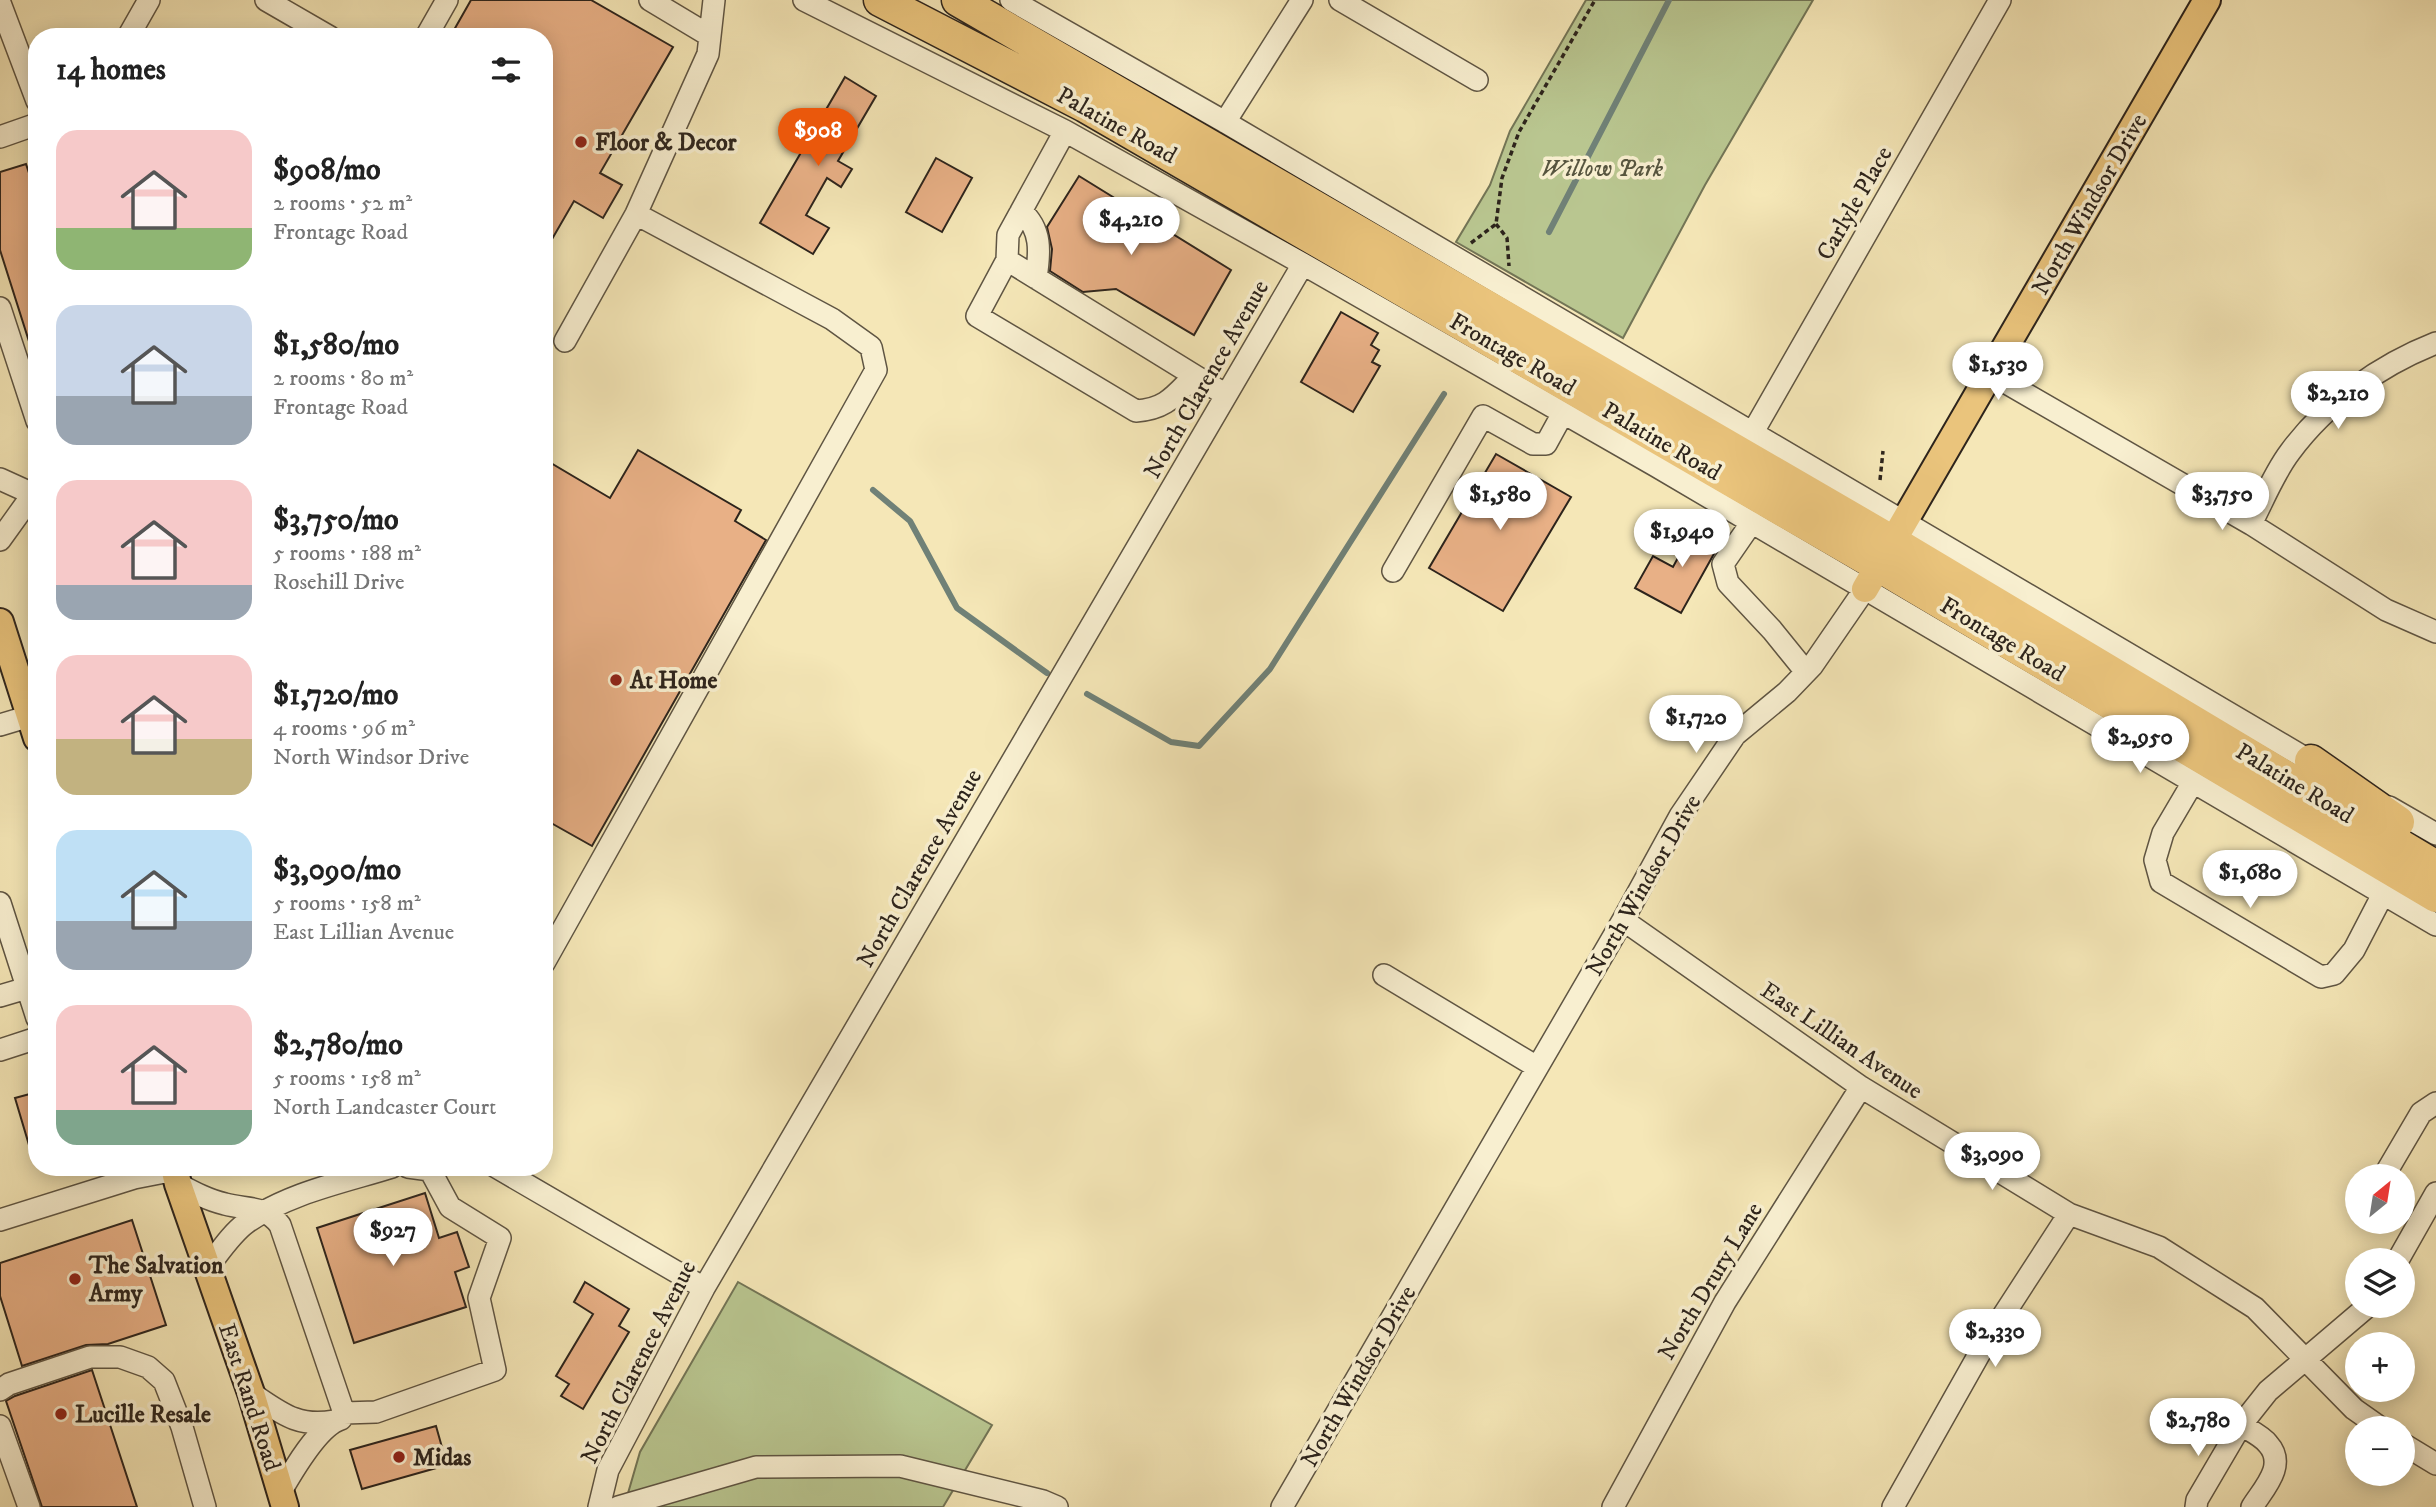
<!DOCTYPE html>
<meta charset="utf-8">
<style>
:root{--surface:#fff;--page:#f6f6f6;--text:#222;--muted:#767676;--accent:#ea580c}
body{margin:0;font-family:"IM FELL DW Pica",serif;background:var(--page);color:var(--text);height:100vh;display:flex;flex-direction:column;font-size:26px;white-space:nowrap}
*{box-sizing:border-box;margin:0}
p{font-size:23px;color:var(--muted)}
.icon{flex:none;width:38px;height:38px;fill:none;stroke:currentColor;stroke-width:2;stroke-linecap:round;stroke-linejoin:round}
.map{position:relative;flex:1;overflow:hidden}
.side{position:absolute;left:28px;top:28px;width:525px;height:1148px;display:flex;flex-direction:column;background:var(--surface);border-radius:28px;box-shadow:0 4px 18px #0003}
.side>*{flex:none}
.needle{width:46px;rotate:30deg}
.controls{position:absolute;left:2345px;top:1164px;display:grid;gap:14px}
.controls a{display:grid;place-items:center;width:70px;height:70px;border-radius:50%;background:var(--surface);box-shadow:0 4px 18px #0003;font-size:35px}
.price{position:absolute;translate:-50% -60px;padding:0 16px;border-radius:24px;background:#fff;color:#222;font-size:23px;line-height:46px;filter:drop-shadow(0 2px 4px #0008)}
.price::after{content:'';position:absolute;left:50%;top:42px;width:21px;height:16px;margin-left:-10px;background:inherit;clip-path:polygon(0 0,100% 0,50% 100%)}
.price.on{background:var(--accent);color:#fff}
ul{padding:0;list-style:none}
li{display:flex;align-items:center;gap:21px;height:175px;padding:0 28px}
li span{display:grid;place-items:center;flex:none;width:196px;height:140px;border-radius:21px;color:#555}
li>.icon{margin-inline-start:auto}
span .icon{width:84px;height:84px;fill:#fffc;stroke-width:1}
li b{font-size:30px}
h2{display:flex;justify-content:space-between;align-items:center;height:84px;padding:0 28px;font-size:30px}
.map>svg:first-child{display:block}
.green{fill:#b9c690;stroke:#737556;stroke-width:2}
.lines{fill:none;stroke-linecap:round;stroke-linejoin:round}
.stream{stroke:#708177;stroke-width:6}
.building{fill:#e8b086;stroke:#2d241c;stroke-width:2}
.minor-casing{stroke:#5f5543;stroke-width:24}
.major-casing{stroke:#2d241c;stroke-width:30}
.highway-casing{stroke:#2d241c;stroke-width:35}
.path{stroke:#2d241c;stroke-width:3.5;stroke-dasharray:5 3.5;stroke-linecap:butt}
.minor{stroke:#f8efd0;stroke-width:21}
.major{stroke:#eac47c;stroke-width:26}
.highway{stroke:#eac47c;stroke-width:32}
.poi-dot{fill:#8f2418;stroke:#f8efd0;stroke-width:2.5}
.labels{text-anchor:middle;stroke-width:7;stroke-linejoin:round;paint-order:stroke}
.street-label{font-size:24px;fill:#2d241c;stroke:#f8efd0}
.poi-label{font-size:24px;font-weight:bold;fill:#2d241c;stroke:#f8efd0;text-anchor:start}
.park-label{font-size:24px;font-style:italic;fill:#57553f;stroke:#f8efd0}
</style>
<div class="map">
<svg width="2436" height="1507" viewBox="0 0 2436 1507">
<rect width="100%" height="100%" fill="#f5e7b7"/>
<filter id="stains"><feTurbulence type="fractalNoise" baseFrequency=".00286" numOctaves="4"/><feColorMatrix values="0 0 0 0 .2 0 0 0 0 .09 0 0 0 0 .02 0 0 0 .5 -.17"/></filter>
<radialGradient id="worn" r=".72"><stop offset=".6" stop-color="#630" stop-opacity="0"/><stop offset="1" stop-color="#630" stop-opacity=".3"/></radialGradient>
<path class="green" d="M 1586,0 L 1813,0 L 1705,185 L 1623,338 L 1456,242 L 1490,185 L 1510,131 Z
M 738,1282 L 992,1425 L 943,1507 L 624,1507 L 640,1452 Z"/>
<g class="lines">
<path class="stream" d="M 1549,232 L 1669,0
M 873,490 L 910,521 L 957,608 L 1047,673
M 1087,694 L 1171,742 L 1199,746 L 1270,669 L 1444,394"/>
</g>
<path class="building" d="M 471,0 L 591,0 L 673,47 L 600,173 L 622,185 L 603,218 L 574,201 L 544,253 L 544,37 L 450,37 Z
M 845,77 L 876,96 L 838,161 L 852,169 L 841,187 L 827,178 L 806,215 L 829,228 L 813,254 L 760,223 Z
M 936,158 L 972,178 L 942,232 L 906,212 Z
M 26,164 L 33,185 L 37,184 L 37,354 L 33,354 L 0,250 L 0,172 Z
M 1079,176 L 1231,270 L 1194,335 L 1116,289 L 1083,292 L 1050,271 L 1052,249 L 1047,227 Z
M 1341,312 L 1378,333 L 1371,345 L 1379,350 L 1372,362 L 1380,366 L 1353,412 L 1301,382 Z
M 638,450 L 741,510 L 735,521 L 766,540 L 592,846 L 544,819 L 544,459 L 610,498 Z
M 1496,454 L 1571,497 L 1503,611 L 1429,568 Z
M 1699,519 L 1725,534 L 1681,613 L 1635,588 L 1653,556 L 1673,567 Z
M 37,1092 L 37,1154 L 32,1155 L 15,1098 Z
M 425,1193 L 439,1238 L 457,1232 L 469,1267 L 455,1272 L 466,1307 L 354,1343 L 317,1228 Z
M 132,1220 L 166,1325 L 108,1344 L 86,1345 L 22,1366 L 0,1296 L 0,1263 Z
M 585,1282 L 629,1309 L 619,1326 L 629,1332 L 583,1409 L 561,1396 L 569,1384 L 556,1376 L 593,1314 L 574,1302 Z
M 92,1370 L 137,1507 L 42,1507 L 6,1401 L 15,1396 Z
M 436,1426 L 447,1465 L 362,1489 L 350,1450 Z"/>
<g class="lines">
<g class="minor-casing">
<path id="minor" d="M 266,0 L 330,37
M 650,0 L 710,36
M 804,0 L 1065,131 L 1303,264 L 1656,466 L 2436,925
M 1011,0 L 1225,122 L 2322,768
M 1340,0 L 1477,80
M 0,3 L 37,101
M 128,37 L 149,0
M 426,37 L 447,0
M 1225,122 L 1302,0
M 1065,131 L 1008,235 L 1007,260 L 977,316 L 1136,411 C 1166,409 1174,396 1194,376
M 0,137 L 37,124
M 1021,211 C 1042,229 1040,252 1036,278
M 1007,260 L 1226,395
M 0,308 L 37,421
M 565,341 L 636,214 L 708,54 L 714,0
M 1991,374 L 2251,524 L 2386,610 L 2436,632
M 1753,432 L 2000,0
M 0,479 L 33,494
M 1752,522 L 1723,564 L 1728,583 L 1772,630 L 1806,672
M 2251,524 C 2263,501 2274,473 2290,452 C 2326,403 2380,365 2436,343
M 0,540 L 33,494 L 37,492
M 1393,571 L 1483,416 L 1533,444 L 1546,444 L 1563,413
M 0,725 L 30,716
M 2193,782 L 2163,833 L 2155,860 L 2161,882 L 2321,977 L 2334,974 L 2354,950 L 2383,894
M 2389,807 L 2436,834
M 0,903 L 37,1018
M 1623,920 L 1861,1087 L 2069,1214 L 2159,1247 L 2255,1308 L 2354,1409 L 2381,1428
M 544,963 L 876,370 L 871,347 L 832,319 L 636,214
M 1384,975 L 1537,1067
M 0,996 L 27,988
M 0,1050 L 37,1038
M 408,1167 L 430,1170 L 432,1167
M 496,1167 L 704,1288
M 2384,1176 L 2421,1113 L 2436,1103
M 178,1184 C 193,1192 208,1200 225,1204 C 247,1210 265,1205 280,1225 L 344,1413 L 341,1419 C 318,1426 292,1472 280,1493
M 0,1220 L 134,1178 L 175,1170
M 2398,1260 L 2436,1193
M 207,1268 C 219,1253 231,1234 246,1223 C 288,1193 344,1182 392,1167
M 0,1390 L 9,1384 L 90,1357 L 120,1357 L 148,1367 L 164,1381 L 182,1427 L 205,1507
M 251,1393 C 280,1412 297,1428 334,1421
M 344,1413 L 376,1412 L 495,1370 L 479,1298 L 500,1238 L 450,1207 L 430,1170
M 2241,1425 C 2249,1430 2262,1436 2268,1444 C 2287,1465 2264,1488 2252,1507
M 0,1426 L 29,1507
M 2403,1444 L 2436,1464
M 599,1507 L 608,1470 L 704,1288 L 1303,264
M 618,1507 L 756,1467 L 900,1466 L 1043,1501 L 1057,1507
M 1282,1507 L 1623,920 L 1680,816 L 1735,735 L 1787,692 L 1812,666 L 1865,589
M 1613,1507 L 1725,1302 L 1861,1087
M 1893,1507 L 1986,1342 L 2069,1214
M 2196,1507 L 2197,1500 L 2241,1425 L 2268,1391 L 2368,1306"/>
</g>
<g class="major-casing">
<path id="major" d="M 1865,589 L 2207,0
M 0,622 L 37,738
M 174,1167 L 178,1184 L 251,1393 L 285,1507"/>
</g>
<g class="highway-casing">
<path id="highway" d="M 880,0 L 1085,106 L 1879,566 L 2436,896
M 958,0 L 1893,542 L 2436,867
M 2311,761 L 2398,822"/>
</g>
<path class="path" d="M 1496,224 L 1507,238 L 1509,266
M 1471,243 L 1496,224 L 1502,178 L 1519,132 L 1595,0
M 1880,480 L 1883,451"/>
<use href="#minor" class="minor"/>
<use href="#major" class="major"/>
<use href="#highway" class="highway"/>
</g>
<g class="poi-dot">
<circle cx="581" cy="142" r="7"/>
<circle cx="616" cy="680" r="7"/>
<circle cx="75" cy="1279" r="7"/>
<circle cx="61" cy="1414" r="7"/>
<circle cx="399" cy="1457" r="7"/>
</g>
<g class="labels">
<g class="street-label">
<text transform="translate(1117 125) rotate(29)" y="8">Palatine Road</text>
<text transform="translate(1854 203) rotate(-60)" y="8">Carlyle Place</text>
<text transform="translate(2089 204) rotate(-60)" y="8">North Windsor Drive</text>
<text transform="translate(1513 354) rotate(30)" y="8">Frontage Road</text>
<text transform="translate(1206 379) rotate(-60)" y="8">North Clarence Avenue</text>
<text transform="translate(1662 441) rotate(30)" y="8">Palatine Road</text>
<text transform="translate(2003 639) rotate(31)" y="8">Frontage Road</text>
<text transform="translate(2295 783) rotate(31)" y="8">Palatine Road</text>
<text transform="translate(919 868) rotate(-60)" y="8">North Clarence Avenue</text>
<text transform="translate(1643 885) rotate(-60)" y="8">North Windsor Drive</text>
<text transform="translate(1842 1040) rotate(34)" y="8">East Lillian Avenue</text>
<text transform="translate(1710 1281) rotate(-59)" y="8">North Drury Lane</text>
<text transform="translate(638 1362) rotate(-63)" y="8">North Clarence Avenue</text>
<text transform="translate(1358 1376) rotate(-60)" y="8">North Windsor Drive</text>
<text transform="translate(250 1397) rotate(72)" y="8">East Rand Road</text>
</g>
<g class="poi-label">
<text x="595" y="150">Floor &amp; Decor</text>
<text x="630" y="688">At Home</text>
<text x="89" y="1273">The Salvation<tspan x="89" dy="28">Army</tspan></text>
<text x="75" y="1422">Lucille Resale</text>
<text x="413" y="1465">Midas</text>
</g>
<g class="park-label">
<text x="1602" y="176">Willow Park</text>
</g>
</g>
<rect width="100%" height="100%" filter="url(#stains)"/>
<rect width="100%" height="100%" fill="url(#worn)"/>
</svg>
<div class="controls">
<a><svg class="needle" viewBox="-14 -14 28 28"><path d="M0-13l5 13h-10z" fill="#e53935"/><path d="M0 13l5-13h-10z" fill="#767676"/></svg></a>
<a><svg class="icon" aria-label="layers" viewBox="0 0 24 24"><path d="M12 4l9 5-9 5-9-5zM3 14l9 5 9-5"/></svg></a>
<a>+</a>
<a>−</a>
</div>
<b class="price on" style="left:818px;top:168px">$908</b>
<b class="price" style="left:1131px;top:257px">$4,210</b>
<b class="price" style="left:1998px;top:402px">$1,530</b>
<b class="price" style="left:2338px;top:431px">$2,210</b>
<b class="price" style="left:1500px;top:532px">$1,580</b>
<b class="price" style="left:2222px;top:532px">$3,750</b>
<b class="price" style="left:1682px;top:569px">$1,940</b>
<b class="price" style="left:1696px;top:755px">$1,720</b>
<b class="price" style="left:2140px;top:775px">$2,950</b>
<b class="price" style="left:2250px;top:910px">$1,680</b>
<b class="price" style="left:1992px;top:1192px">$3,090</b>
<b class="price" style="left:393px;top:1268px">$927</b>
<b class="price" style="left:1995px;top:1369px">$2,330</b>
<b class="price" style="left:2198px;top:1458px">$2,780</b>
<section class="side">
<h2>14 homes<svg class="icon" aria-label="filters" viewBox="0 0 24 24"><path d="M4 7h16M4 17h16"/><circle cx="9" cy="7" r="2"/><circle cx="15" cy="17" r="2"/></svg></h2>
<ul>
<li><span style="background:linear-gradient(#f6c9c9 70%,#8fb573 0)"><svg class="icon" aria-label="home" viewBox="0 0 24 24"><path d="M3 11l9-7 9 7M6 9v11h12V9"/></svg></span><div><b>$908/mo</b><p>2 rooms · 52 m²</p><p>Frontage Road</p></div></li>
<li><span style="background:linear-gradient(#c9d6e8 65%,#9aa5b1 0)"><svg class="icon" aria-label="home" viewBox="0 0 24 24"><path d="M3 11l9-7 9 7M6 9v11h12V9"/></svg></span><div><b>$1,580/mo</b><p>2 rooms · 80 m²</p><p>Frontage Road</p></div></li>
<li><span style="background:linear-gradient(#f6c9c9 75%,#9aa5b1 0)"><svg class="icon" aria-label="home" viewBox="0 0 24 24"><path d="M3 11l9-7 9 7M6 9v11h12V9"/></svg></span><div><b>$3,750/mo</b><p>5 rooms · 188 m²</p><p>Rosehill Drive</p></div></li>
<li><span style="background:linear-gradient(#f6c9c9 60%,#c2b280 0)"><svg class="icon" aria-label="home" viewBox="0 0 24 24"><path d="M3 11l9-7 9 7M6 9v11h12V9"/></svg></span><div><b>$1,720/mo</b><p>4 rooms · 96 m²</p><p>North Windsor Drive</p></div></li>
<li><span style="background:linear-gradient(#bfe0f5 65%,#9aa5b1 0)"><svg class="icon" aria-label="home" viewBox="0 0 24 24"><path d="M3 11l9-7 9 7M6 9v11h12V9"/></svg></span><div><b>$3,090/mo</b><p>5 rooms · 158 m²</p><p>East Lillian Avenue</p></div></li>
<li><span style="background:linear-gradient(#f6c9c9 75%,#7fa58c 0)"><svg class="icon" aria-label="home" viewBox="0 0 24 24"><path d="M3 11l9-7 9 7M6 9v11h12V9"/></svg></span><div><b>$2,780/mo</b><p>5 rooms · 158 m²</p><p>North Landcaster Court</p></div></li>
</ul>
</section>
</div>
